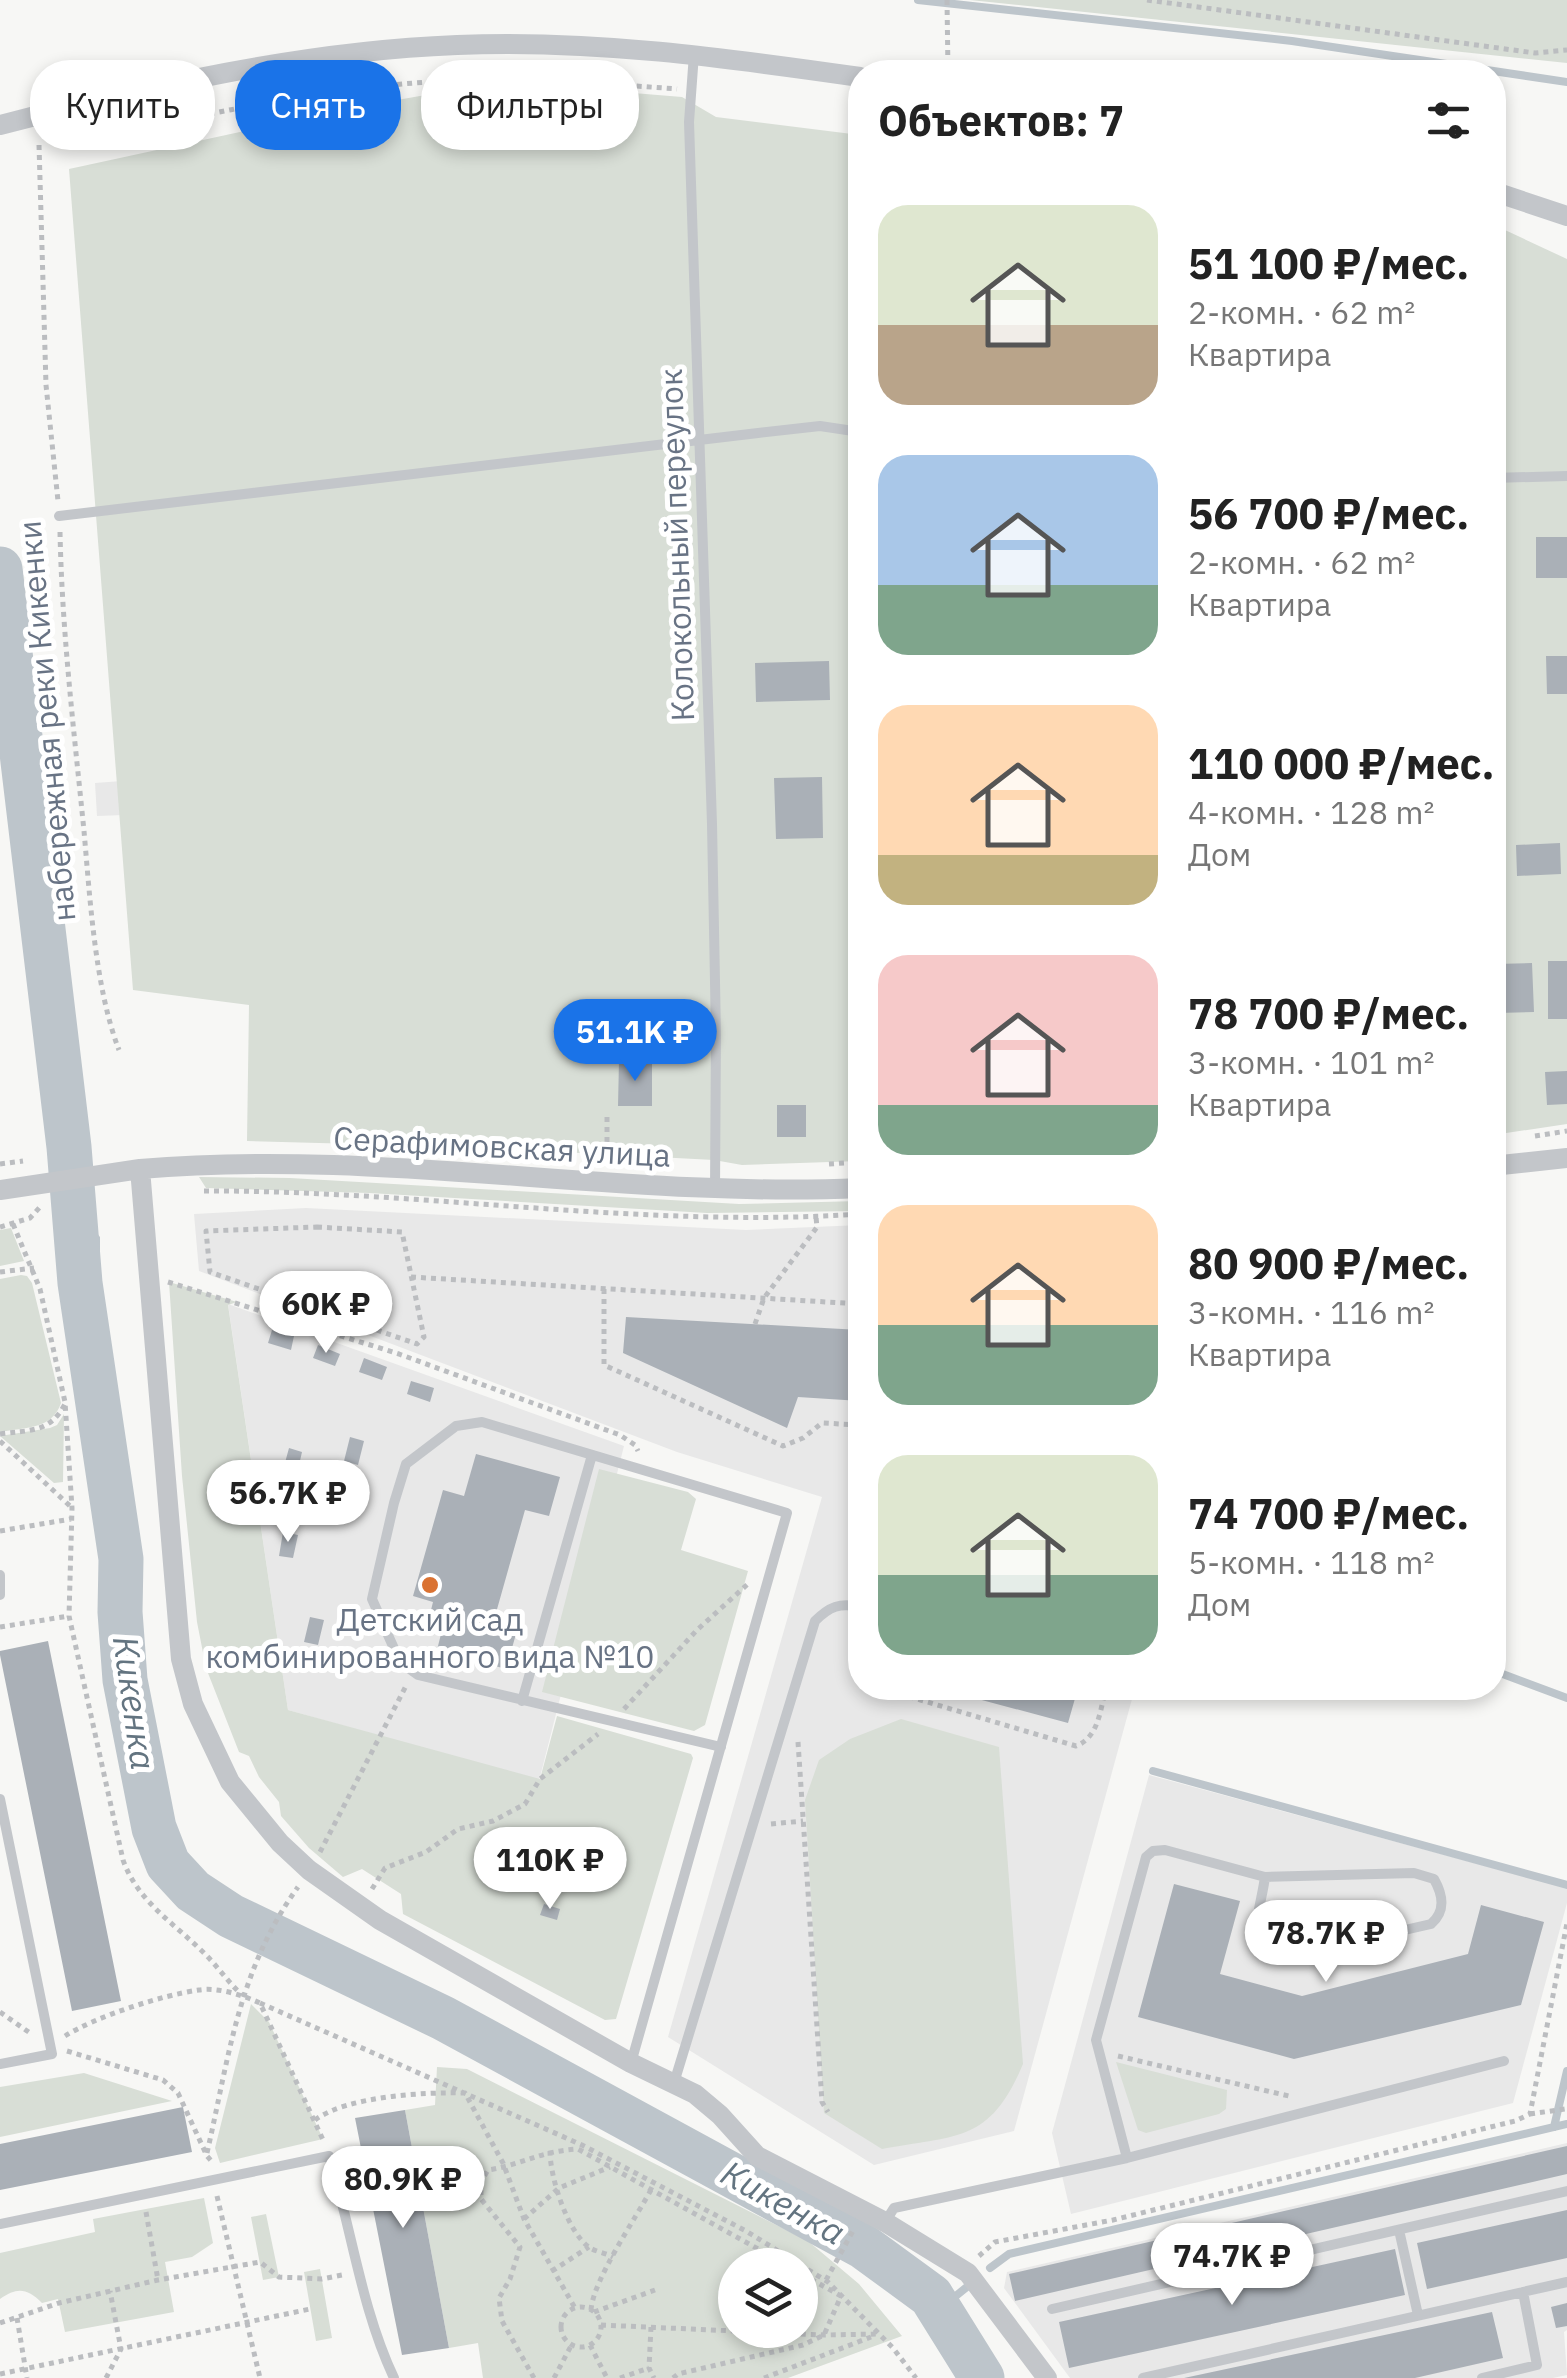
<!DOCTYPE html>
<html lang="ru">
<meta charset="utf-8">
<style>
:root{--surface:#fff;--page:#f6f6f6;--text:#222;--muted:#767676;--accent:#1a73e8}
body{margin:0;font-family:"IBM Plex Sans",sans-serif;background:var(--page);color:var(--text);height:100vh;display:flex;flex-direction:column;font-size:38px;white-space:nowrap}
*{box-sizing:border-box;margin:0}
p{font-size:32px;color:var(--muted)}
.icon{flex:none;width:55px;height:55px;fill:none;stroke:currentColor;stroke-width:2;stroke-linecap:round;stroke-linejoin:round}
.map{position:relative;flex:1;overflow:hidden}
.panel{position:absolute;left:848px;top:60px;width:658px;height:1640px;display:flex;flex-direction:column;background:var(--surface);border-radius:40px;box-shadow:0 5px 15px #0003}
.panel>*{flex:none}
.top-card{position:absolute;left:30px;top:60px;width:668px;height:90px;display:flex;gap:20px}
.fabs{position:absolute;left:718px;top:2248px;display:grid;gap:20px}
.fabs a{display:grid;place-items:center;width:100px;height:100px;border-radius:50%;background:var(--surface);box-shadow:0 5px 15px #0003;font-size:50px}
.price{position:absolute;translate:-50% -85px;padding:0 22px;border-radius:35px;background:#fff;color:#222;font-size:32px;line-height:65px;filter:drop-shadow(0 2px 5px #0008)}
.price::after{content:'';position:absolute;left:50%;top:60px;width:30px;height:22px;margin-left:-15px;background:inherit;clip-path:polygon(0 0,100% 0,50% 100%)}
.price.current{background:var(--accent);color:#fff}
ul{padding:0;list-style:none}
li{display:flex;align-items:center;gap:30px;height:250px;padding:0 30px}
li span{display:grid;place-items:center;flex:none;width:280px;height:200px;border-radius:30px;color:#555}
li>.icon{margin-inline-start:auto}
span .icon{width:120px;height:120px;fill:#fffc;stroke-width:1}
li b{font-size:42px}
h2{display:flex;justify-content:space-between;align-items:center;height:120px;padding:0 30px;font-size:42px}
.chip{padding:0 35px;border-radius:40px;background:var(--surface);box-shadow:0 5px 15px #0003;font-size:35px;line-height:90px}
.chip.current{background:var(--accent);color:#fff}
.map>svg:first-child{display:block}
.built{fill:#e8e8e8}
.green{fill:#d8ded6;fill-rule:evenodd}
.water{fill:#bdc5cb}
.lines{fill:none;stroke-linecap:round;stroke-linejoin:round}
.stream{stroke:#bdc5cb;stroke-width:8}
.river{stroke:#bdc5cb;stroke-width:45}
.building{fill:#aab0b7}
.path{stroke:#bbbdc0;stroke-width:5;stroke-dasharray:5 5;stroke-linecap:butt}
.service{stroke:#c3c6ca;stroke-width:10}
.minor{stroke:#c3c6ca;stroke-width:20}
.poi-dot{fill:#da7232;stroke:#fff;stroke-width:4}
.labels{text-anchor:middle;stroke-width:10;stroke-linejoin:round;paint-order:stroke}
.street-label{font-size:32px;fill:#687384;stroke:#fff}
.poi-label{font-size:32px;fill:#687384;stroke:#fff}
.water-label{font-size:35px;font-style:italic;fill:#637480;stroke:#fff}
</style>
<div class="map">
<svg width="1567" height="2378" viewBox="0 0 1567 2378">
<rect width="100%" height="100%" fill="#f7f7f5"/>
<path class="built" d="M 122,781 L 124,815 L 97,816 L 95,783 Z
M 306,1208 L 746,1230 L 860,1225 L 860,1688 L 1135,1688 L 1014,2131 L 874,2165 L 668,2037 L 822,1497 L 677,1452 L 199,1271 L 194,1214 Z
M 228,1304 L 624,1446 L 539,1781 L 288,1710 Z
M 1149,1775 L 1567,1888 L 1567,1903 L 1513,2103 L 1071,2214 L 1052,2133 Z
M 1567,2143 L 1567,2330 L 1564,2332 L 1567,2375 L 1553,2378 L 1070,2378 L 1004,2288 L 1007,2272 Z"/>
<path class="green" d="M 970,0 L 1567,0 L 1567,63 Z
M 548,86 L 682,97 L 716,117 L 860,135 L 860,1161 L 742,1165 L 714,1160 L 467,1147 L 247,1141 L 249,1005 L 133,990 L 69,169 L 341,110 L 448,91 Z
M 1492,224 L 1567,259 L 1567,1124 L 1493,1135 Z
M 199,1177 L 290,1178 L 739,1204 L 860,1201 L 860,1211 L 707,1213 L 369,1193 L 206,1188 Z
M 11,1228 L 24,1261 L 0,1266 L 0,1230 Z
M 21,1275 L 27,1276 L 32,1283 L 61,1403 C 52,1430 25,1427 0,1432 L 0,1279 Z
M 169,1282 L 237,1302 L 228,1305 L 288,1710 L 540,1779 L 557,1716 L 691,1754 L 693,1758 L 616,2019 L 605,2020 L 403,1914 L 401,1894 L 362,1869 L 343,1877 L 309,1848 L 281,1816 L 279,1802 L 259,1777 L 249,1756 L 239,1752 L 206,1668 L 197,1622 L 182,1476 Z
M 64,1414 L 63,1482 L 54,1483 L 0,1436 L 50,1428 L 57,1425 Z
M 599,1469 L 688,1492 L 696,1499 L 681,1550 L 748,1571 L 705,1725 L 694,1731 L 542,1692 Z
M 901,1719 L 999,1747 L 1023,2064 C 990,2143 958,2135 882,2149 L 824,2113 L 805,1800 L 819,1760 L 850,1739 Z
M 251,2004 L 269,2022 L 323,2139 L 220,2163 L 215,2148 Z
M 1116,2062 L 1227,2090 L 1226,2109 L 1219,2114 L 1146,2133 L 1138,2130 Z
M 437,2067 L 467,2069 L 808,2241 L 859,2284 L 902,2336 L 788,2378 L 483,2378 L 478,2343 L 449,2348 L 405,2110 L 435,2105 ZM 735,2265 L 800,2265 L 800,2330 L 735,2330 Z
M 84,2073 L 172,2101 L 0,2137 L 0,2087 Z
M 204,2198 L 213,2243 L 192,2257 L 165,2262 L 174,2312 L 65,2332 L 58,2299 L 42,2303 C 27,2288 17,2287 0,2299 L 0,2253 L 95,2232 L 93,2219 Z
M 266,2214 L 279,2277 L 263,2280 L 251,2217 Z
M 320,2269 L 332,2338 L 316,2341 L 304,2272 Z"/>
<path class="water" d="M 93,1229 L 100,1237 L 100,1254 L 80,1258 L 63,1256 L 62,1236 Z"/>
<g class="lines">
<path class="stream" d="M 918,0 L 1292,41 L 1567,82
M 69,1147 L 84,1146
M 1492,1670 L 1567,1698
M 1153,1771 L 1567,1885
M 1554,2127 L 1567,2071
M 990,2268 L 1009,2254 L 1567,2124
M 941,2308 L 973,2282"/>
<path class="river" d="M 0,569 L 69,1147 L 80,1283 L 121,1559 L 120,1612 L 125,1680 L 154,1828 L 168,1864 L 193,1891 L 231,1916 L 443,2018 L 864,2247 L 931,2296 L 982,2378"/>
</g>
<path class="building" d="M 1536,537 L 1567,537 L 1567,578 L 1536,578 Z
M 1546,656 L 1567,656 L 1567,694 L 1547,694 Z
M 829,661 L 830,700 L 756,702 L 755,663 Z
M 854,752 L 860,752 L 860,783 L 855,784 Z
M 822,777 L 823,838 L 776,839 L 774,778 Z
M 1560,843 L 1561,874 L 1517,876 L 1516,845 Z
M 1548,961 L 1567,961 L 1567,1019 L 1548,1019 Z
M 1532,963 L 1534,1012 L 1497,1013 L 1495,964 Z
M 619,1061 L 652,1062 L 652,1106 L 618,1106 Z
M 1567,1071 L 1567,1104 L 1547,1105 L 1545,1072 Z
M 777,1105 L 806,1105 L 806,1137 L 777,1137 Z
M 626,1317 L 860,1330 L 860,1401 L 798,1397 L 787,1428 L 623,1353 Z
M 272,1330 L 294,1336 L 291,1350 L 268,1343 Z
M 318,1345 L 340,1354 L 335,1366 L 313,1358 Z
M 364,1358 L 387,1367 L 382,1380 L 359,1372 Z
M 411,1381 L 434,1388 L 430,1402 L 407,1394 Z
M 350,1437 L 364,1441 L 358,1465 L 344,1461 Z
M 289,1448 L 302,1452 L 297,1474 L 283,1470 Z
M 476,1454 L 560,1477 L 549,1516 L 525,1510 L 492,1627 L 516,1634 L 506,1669 L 437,1650 L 443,1626 L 428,1622 L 433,1602 L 413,1596 L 443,1490 L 464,1496 Z
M 283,1532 L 298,1535 L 293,1558 L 279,1556 Z
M 310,1617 L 324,1620 L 318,1645 L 304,1642 Z
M 48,1641 L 121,2001 L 72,2011 L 0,1655 L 0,1651 Z
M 937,1688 L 1078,1688 L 1068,1723 Z
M 1174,1884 L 1240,1901 L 1220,1974 L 1302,1996 L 1468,1954 L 1481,1905 L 1544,1922 L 1521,2005 L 1294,2059 L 1138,2017 Z
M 544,1904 L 560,1909 L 557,1920 L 540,1915 Z
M 183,2107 L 192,2152 L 0,2190 L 0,2144 Z
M 405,2110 L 449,2348 L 402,2355 L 355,2118 Z
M 1567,2146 L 1567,2174 L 1015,2301 L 1009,2274 Z
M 1567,2210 L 1567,2258 L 1427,2289 L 1417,2243 Z
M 1395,2249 L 1405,2295 L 1069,2368 L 1059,2322 Z
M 1567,2303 L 1567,2326 L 1556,2328 L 1551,2307 Z
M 1492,2312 L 1503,2358 L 1415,2378 L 1184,2378 Z"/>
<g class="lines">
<path class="path" d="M 947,0 L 948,72
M 1147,0 L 1535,53 L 1567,50
M 39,145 L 46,385 L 58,501
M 63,146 C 199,116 338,82 478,80 C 544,79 610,84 677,89
M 60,532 C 62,632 74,731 84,831 C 90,898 95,988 119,1050
M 607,1117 L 607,1158
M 1535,1136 L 1567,1131
M 0,1164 L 23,1161
M 829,1164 L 860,1162
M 204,1191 C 422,1190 642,1229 860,1214
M 13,1224 L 40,1289 L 65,1402 L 72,1508 L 69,1616 L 123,1860 C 138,1902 174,1923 205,1954 C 218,1967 228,1982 242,1995
M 0,1227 L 30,1218 L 40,1207
M 317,1227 L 402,1232 L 424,1337 L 417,1344 L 210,1272 L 206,1231 Z
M 0,1272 L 34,1268
M 411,1277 L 860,1304
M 168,1282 L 399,1354 L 620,1435 L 635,1445 L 638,1451
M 604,1289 L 604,1365 L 783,1446 L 803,1438 L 822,1423 L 860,1425
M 755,1324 L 764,1298 L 817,1227 L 816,1217
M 0,1434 C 29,1430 50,1433 65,1404
M 0,1441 L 70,1506
M 0,1531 L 71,1519
M 0,1627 L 69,1616
M 880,1688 L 1076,1746 C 1099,1737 1100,1710 1106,1688
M 624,1709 L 697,1630 L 750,1582
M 798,1742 L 822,2102 L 828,2112
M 771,1824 L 803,1821
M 320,1852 L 407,1684
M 372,1889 L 385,1868 L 426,1852 L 458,1829 L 493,1821 L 525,1804 L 540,1779 L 598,1734
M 260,2003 L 582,2145 L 746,2231 L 828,2282 L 893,2348 L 916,2378
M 0,2012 L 30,2033
M 65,2036 C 95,2017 162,1995 199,1990 C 218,1987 242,1995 260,2003 L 324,2142
M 67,2051 L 163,2080 L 178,2093 L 207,2156 L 213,2163
M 1118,2056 L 1293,2097
M 1530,2114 L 1565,2109
M 315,2120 C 347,2096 425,2092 465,2093 L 503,2163 L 524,2219 L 575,2308
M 550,2151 C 550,2177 567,2232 590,2248 C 597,2252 606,2253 613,2257
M 345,2152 L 361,2148
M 207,2153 C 229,2057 238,1970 298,1887
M 217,2196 L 260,2378
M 146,2212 L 158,2280
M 524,2219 L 559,2188 L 610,2167
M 979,2256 L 995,2242 L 1113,2220 L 1515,2121 L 1530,2114 L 1567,1923
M 552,2271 L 589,2247
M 826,2280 L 854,2229
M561 2327a20 20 0 1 1 40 0a20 20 0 1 1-40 0Z
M 591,2310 C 593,2280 636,2218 652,2188
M 594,2312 L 655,2290
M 17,2318 L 27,2378
M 0,2323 L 59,2303 L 158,2280 L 260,2262 L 279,2277 L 322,2279 L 342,2275
M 601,2325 L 824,2335 L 878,2334
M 651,2327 L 649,2368 L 654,2378
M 590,2345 L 607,2378
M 0,2374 L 310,2309
M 106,2378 L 121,2349 L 110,2291
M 534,2378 L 502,2321 L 499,2298 L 510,2279 L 520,2247 L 481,2199 L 481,2182 L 488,2170 C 521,2165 540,2151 578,2149 L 787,2265
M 554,2378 L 572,2344
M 620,2378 L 649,2368
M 673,2378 L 678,2374 L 803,2345 L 824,2335 L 841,2296 L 800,2273
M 764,2378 L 871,2337"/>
<path class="service" d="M 694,54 L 689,122 L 712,824 L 716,1034 L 715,1189
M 1492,478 L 1567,476
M 59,516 L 758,433 L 820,426 L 860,432
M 0,1575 L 0,1595
M 522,1701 L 592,1455
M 0,1799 L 52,2054 L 0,2064
M 631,2063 L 787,1513 L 482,1422 L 456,1426 L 406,1464 L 394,1503 L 372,1599 L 400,1662 L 418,1675 L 721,1747
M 674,2083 L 815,1621 C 829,1607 840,1602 860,1607
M 1127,2158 L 1096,2040 L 1146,1857 L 1153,1851 L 1165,1850 L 1265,1877 L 1414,1873 L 1434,1879 C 1443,1895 1446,1911 1431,1924 L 1278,1959 C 1246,1933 1260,1914 1265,1877
M 885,2222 L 894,2208 L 1127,2158 L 1504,2061
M 0,2224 L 329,2156 C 352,2230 361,2308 394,2378
M 1399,2230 L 1418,2315
M 1052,2309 L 1567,2191
M 1143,2378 L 1567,2282
M 1482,2378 L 1537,2365 L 1523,2292"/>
<path class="minor" d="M 0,125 C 151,86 302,51 457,45 C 592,39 727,58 860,77
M 1492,191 L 1567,216
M 1492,1166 L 1567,1158
M 140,1169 C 380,1148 620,1199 860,1188
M 0,1190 L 140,1169 L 181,1659 L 193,1704 L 230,1782 L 280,1843 L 309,1870 L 380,1920 L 631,2063 L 695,2094 L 720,2115 L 757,2156 L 885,2222 L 968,2273 L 1047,2378"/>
</g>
<circle class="poi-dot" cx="430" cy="1585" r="10"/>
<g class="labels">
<g class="street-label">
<text transform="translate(677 545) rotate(-92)" y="11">Колокольный переулок</text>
<text transform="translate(47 721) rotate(-95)" y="11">набережная реки Кикенки</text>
<text transform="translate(502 1147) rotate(3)" y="11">Серафимовская улица</text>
</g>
<g class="poi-label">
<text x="430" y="1631">Детский сад<tspan x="430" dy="37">комбинированного вида №10</tspan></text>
</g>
<g class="water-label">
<text transform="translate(134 1703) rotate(82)" y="12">Кикенка</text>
<text transform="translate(783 2203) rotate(29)" y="12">Кикенка</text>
</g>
</g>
</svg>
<div class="fabs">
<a><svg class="icon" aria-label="layers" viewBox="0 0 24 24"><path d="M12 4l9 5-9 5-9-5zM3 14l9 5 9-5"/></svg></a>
</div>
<b class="price current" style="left:635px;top:1084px">51.1K ₽</b>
<b class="price" style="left:326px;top:1356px">60K ₽</b>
<b class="price" style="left:288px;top:1545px">56.7K ₽</b>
<b class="price" style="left:550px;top:1912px">110K ₽</b>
<b class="price" style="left:1326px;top:1985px">78.7K ₽</b>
<b class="price" style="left:403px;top:2231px">80.9K ₽</b>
<b class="price" style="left:1232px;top:2308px">74.7K ₽</b>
<div class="top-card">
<a class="chip">Купить</a>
<a class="chip current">Снять</a>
<a class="chip">Фильтры</a>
</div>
<section class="panel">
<h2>Объектов: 7<svg class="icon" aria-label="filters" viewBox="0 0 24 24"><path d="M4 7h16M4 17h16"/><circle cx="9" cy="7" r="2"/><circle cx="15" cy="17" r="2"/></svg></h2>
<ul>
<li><span style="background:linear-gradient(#dfe7d0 60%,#b9a48a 0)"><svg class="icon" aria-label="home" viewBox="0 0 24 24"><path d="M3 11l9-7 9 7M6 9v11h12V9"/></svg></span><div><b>51 100 ₽/мес.</b><p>2-комн. · 62 m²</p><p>Квартира</p></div></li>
<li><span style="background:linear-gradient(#a9c7e8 65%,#7fa58c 0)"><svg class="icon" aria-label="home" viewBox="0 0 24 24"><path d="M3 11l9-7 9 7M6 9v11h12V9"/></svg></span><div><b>56 700 ₽/мес.</b><p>2-комн. · 62 m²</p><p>Квартира</p></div></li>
<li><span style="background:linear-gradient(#ffd9b3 75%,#c2b280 0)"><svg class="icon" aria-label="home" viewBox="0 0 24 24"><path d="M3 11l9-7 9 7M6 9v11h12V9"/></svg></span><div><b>110 000 ₽/мес.</b><p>4-комн. · 128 m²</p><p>Дом</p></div></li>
<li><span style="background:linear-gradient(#f6c9c9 75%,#7fa58c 0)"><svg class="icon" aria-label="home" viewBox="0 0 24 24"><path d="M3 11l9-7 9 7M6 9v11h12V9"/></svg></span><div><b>78 700 ₽/мес.</b><p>3-комн. · 101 m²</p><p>Квартира</p></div></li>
<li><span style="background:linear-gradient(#ffd9b3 60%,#7fa58c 0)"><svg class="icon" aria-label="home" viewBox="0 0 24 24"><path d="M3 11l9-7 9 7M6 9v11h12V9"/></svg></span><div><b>80 900 ₽/мес.</b><p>3-комн. · 116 m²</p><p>Квартира</p></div></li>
<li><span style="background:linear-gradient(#dfe7d0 60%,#7fa58c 0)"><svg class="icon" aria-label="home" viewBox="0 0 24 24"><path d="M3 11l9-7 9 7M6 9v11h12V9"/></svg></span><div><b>74 700 ₽/мес.</b><p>5-комн. · 118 m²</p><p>Дом</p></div></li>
</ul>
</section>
</div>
